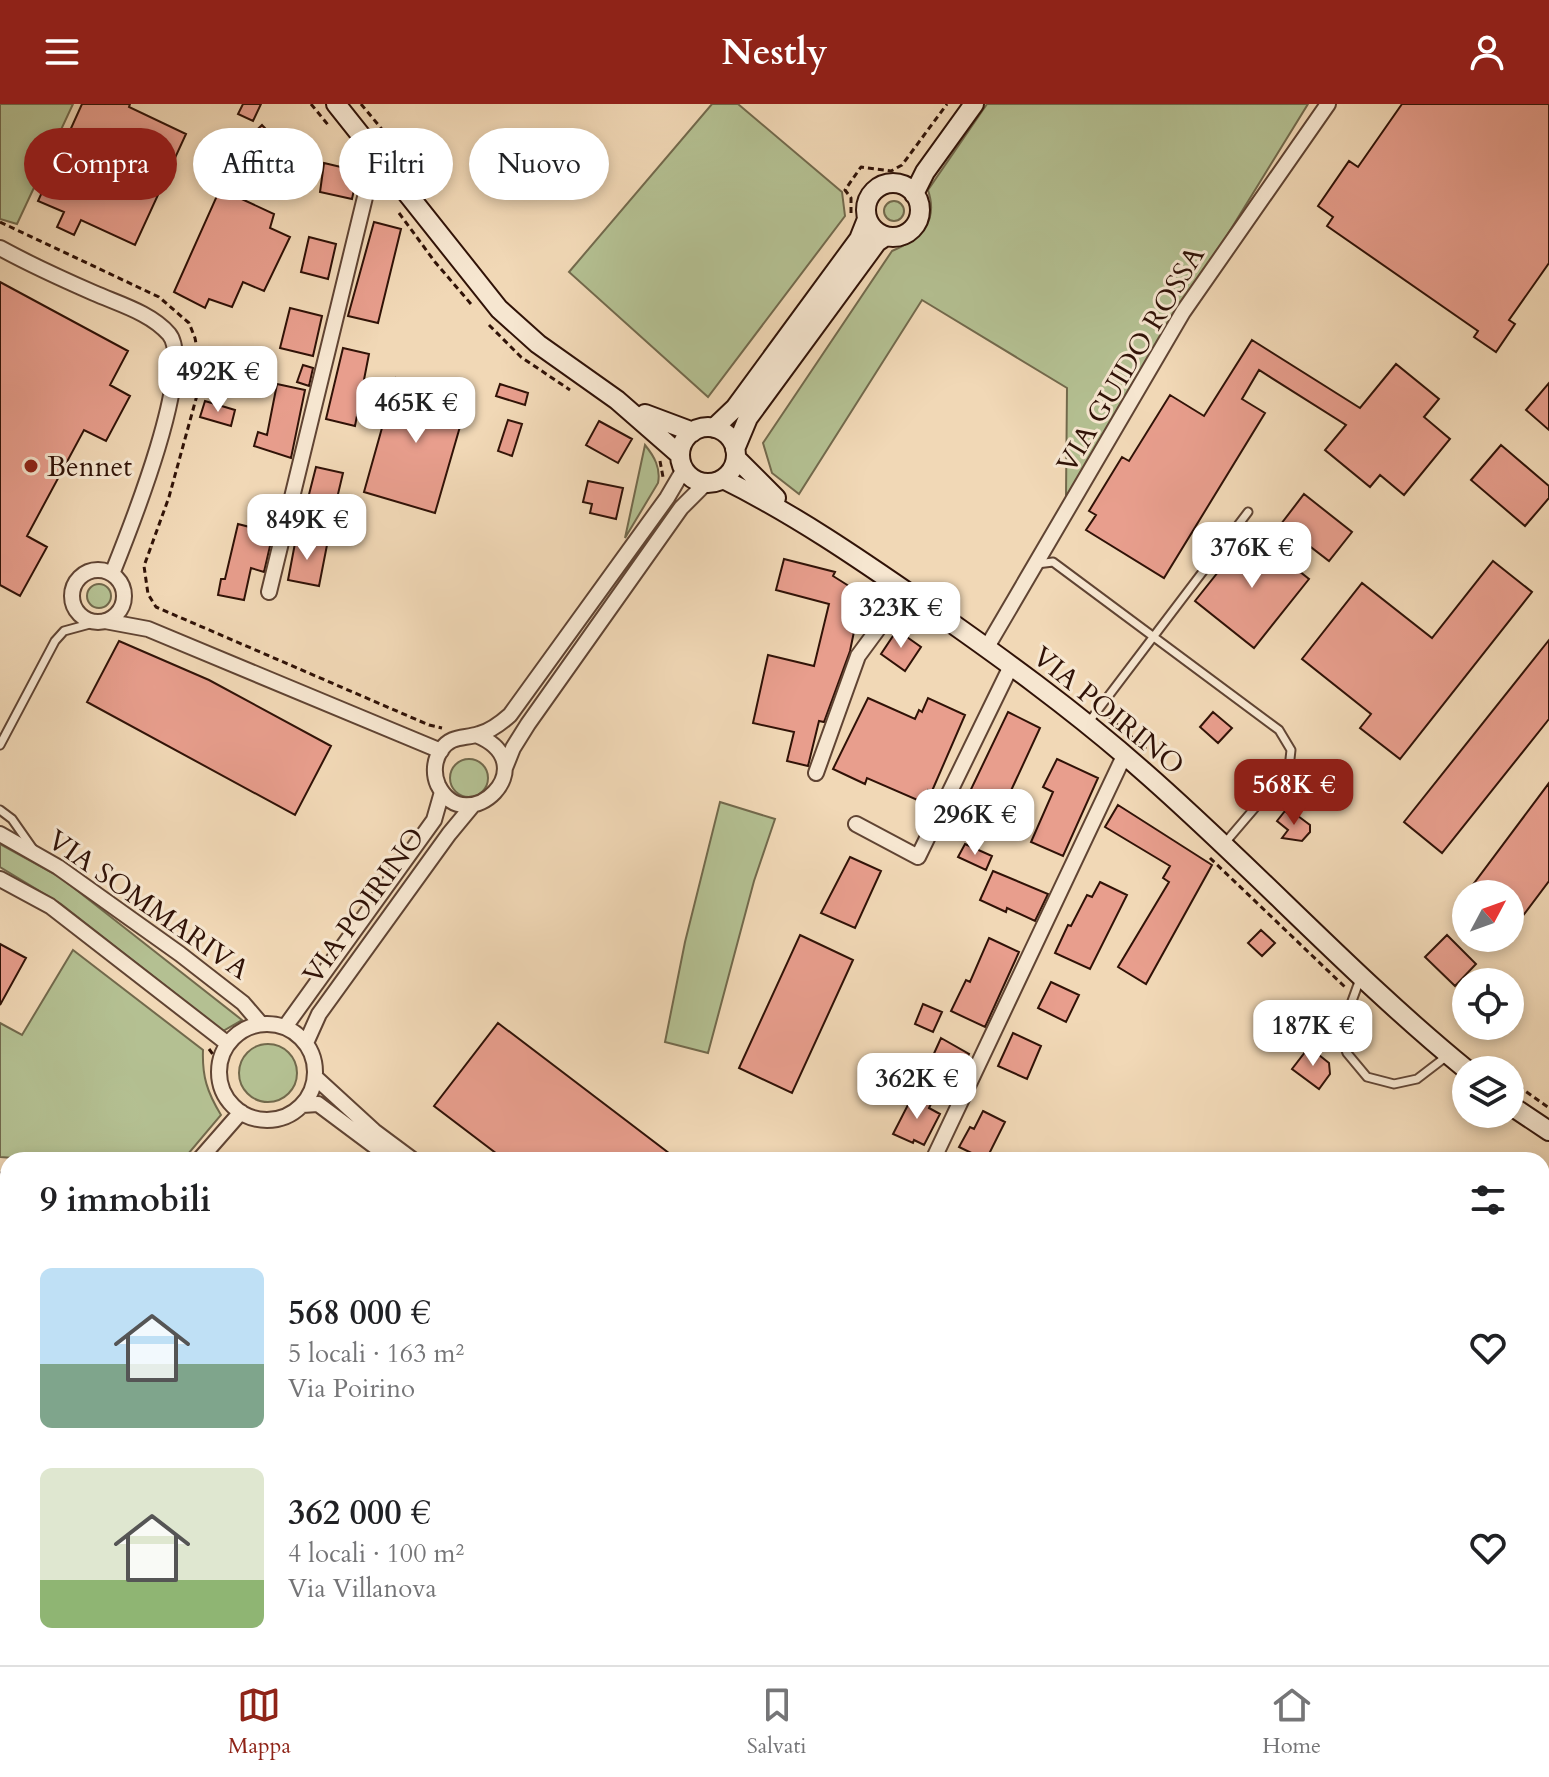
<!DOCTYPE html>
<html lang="it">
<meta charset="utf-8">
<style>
:root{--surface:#fff;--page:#f2f2f2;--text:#202124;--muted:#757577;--line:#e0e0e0;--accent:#8f2418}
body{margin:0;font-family:Cardo,serif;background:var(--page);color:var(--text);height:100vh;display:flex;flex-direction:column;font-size:30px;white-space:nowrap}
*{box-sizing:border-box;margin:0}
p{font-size:26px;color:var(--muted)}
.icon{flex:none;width:44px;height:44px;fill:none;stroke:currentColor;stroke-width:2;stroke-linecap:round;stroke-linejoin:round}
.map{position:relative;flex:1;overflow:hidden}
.side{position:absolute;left:0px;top:1048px;width:1550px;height:514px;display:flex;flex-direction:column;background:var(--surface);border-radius:24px 24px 0 0;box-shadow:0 4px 12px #0003}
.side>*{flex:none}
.hud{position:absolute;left:24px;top:24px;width:800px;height:72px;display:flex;gap:16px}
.needle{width:52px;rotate:49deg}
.tools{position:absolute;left:1452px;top:776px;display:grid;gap:16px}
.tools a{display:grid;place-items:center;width:72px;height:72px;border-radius:50%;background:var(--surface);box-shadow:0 4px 12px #0003;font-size:40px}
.price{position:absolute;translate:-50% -68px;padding:0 18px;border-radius:16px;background:#fff;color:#222;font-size:26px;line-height:52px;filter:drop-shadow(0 2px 4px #0008)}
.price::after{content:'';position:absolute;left:50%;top:48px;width:24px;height:18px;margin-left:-12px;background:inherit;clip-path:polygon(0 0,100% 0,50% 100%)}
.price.current{background:var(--accent);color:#fff}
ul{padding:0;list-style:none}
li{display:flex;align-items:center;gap:24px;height:200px;padding:0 40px}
li span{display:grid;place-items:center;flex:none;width:224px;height:160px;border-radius:12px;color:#555}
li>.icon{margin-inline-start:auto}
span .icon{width:96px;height:96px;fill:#fffc;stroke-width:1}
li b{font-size:34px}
h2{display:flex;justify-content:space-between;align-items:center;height:96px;padding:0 40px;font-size:34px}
.pill{padding:0 28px;border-radius:36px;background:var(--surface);box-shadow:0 4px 12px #0003;font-size:28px;line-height:72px}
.pill.current{background:var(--accent);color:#fff}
header{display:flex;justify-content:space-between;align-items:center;height:104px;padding:0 40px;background:var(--accent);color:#fff;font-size:36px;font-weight:600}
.menu{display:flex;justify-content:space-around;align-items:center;height:112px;border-top:2px solid var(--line);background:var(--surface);font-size:22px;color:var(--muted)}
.menu a{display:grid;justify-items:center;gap:4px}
.menu .current{color:var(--accent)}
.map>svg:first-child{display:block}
.green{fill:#b4c092;stroke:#72694c;stroke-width:2}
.building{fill:#e89e8d;stroke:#301207;stroke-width:2}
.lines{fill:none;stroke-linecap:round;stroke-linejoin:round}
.lane-casing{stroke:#604433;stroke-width:11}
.street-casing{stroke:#604433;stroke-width:18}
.secondary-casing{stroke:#301207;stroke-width:22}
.path{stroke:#301207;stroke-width:3;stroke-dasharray:6 4;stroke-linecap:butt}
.lane{stroke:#f6e6d0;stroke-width:7}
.street{stroke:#f6e6d0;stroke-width:14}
.secondary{stroke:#f6e6d0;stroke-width:18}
.poi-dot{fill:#8f2418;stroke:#f6e6d0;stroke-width:3}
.labels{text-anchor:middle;stroke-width:6;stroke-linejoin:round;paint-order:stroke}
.street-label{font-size:28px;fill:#301207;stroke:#f6e6d0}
.poi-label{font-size:28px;fill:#301207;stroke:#f6e6d0;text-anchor:start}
</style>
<header><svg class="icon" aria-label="menu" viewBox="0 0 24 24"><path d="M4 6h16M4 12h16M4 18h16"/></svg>Nestly<svg class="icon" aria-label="person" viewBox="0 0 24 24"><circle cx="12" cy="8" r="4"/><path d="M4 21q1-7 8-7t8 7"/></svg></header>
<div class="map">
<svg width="1549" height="1561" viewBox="0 0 1549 1561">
<rect width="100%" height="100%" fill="#f1d8b6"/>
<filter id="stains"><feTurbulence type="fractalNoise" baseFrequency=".0025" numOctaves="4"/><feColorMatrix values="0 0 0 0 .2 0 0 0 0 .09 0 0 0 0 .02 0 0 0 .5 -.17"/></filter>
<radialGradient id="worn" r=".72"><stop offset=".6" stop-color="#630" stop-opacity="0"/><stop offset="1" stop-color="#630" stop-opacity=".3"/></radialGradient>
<path class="green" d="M 0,0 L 73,0 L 17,120 L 0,115 Z
M 712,0 L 738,0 L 842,88 L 845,112 L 708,293 L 569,168 Z
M 987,0 L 1308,0 L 1066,393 L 1067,284 L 922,196 L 799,390 L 772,369 L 763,339 L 892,147 C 920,135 939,119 928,86 Z
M884 107a10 10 0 1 1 20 0a10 10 0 1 1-20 0Z
M 645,341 C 654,352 661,364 658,379 L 625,434 Z
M87 492a12 12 0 1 1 24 0a12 12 0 1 1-24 0Z
M450 674a19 19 0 1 1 38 0a19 19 0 1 1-38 0Z
M 720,698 L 775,715 L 754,777 L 708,949 L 665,938 L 685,838 Z
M 0,740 L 60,773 L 242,916 L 223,927 L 61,800 L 0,763 Z
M 73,846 L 203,946 C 202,972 207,988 221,1011 L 183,1056 L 42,1056 L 0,1053 L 0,919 L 22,931 Z
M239 969a29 29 0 1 1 58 0a29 29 0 1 1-58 0Z
M 1142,1554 L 1240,1554 L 1235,1561 L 1140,1561 Z"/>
<path class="building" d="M 82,0 L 130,0 L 129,3 L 186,30 L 135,141 L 81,116 L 74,131 L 57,123 L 64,108 L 38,97 Z
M 243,0 L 261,0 L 253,17 L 238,10 Z
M 1402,0 L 1549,0 L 1549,159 L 1509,216 L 1515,220 L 1496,248 L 1474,233 L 1478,227 L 1327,122 L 1333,113 L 1318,102 L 1349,57 L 1358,63 Z
M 262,21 L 297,58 L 270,84 L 235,47 Z
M 324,59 L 358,67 L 352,95 L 320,88 Z
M 220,85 L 274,110 L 270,124 L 290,133 L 264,187 L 243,178 L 232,203 L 209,195 L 205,204 L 174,188 Z
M 374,118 L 401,125 L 378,219 L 348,212 Z
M 309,133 L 336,140 L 328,175 L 301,168 Z
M 0,178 L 128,247 L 110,281 L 130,292 L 106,337 L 84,326 L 27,432 L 47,443 L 20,492 L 0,481 Z
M 290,204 L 322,212 L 313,252 L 280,244 Z
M 1252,236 L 1360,304 L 1396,260 L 1439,295 L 1424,313 L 1450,335 L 1404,391 L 1380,371 L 1370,383 L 1325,346 L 1346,321 L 1259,266 L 1242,295 L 1265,309 L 1164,474 L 1086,426 L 1096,411 L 1089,407 L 1122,353 L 1129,357 L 1170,291 L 1204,312 Z
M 343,244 L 369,250 L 355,322 L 326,315 Z
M 303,261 L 313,264 L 309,282 L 297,278 Z
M 396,274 L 468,295 L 435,409 L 364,388 Z
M 1549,279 L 1549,326 L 1526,306 Z
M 277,280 L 305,286 L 291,354 L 254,342 L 258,328 L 267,331 Z
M 500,280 L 528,289 L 525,301 L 496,292 Z
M 205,297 L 235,306 L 231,322 L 200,313 Z
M 508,316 L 522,320 L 512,352 L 498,347 Z
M 599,317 L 632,335 L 618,359 L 586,341 Z
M 1501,341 L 1549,382 L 1549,394 L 1525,422 L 1471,376 Z
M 316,363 L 343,369 L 334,407 L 329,406 L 327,415 L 304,410 Z
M 588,377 L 623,384 L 616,415 L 590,409 L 592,400 L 583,398 Z
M 1304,390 L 1352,428 L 1329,457 L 1281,420 Z
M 238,420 L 273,429 L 264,468 L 251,464 L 244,496 L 218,491 L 221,475 L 225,475 Z
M 1250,428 L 1309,475 L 1254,544 L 1195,497 Z
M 296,434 L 327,441 L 319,482 L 288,476 Z
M 784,455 L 835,468 L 833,472 L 879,501 L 865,524 L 856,518 L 850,547 L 824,618 L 819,617 L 808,662 L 787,657 L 794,628 L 753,619 L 768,551 L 814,562 L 829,500 L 776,486 Z
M 1493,457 L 1532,488 L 1400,655 L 1360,624 L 1371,610 L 1302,555 L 1362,479 L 1432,534 Z
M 897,526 L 921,543 L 905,567 L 881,550 Z
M 1549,536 L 1549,615 L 1442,749 L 1404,718 Z
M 119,537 L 209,576 L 331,642 L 295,711 L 87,598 Z
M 868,594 L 915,615 L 919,606 L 922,608 L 928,594 L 965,611 L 932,687 L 928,686 L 922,698 L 867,674 L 865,680 L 833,665 Z
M 1008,608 L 1040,624 L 996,719 L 963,702 Z
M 1213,608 L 1232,624 L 1218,639 L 1200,623 Z
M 1057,655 L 1098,674 L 1063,752 L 1031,738 L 1053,688 L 1043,683 Z
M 1549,679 L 1549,777 L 1510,829 L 1510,790 L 1466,790 Z
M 1118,701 L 1212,761 L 1146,880 L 1118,863 L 1169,778 L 1163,774 L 1170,762 L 1105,723 Z
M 1285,707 L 1292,713 L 1298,712 L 1310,721 L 1310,728 L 1302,737 L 1282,734 L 1288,726 L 1277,717 Z
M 965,740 L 992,752 L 986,766 L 958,753 Z
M 850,753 L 881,767 L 855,824 L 821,809 Z
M 993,767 L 1048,790 L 1035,817 L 1007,804 L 1006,808 L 980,796 Z
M 1100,778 L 1127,791 L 1090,865 L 1055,849 L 1068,821 L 1071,822 L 1087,791 L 1092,793 Z
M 1261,826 L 1275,839 L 1262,852 L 1248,839 Z
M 800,831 L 853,856 L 792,989 L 739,964 Z
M 1447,831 L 1476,860 L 1455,882 L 1425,853 Z
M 989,834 L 1019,848 L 985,923 L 951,907 L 966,876 L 970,878 Z
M 0,840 L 26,854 L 0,901 Z
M 1051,878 L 1079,891 L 1066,918 L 1038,904 Z
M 923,900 L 942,908 L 933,928 L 915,920 Z
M 498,919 L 678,1056 L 505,1056 L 434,1002 Z
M 1013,929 L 1041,942 L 1027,975 L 998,962 Z
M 941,934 L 969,950 L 955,979 L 927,965 Z
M 1309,943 L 1329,959 L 1330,970 L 1319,985 L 1292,965 Z
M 913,991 L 931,1000 L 929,1004 L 940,1010 L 924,1041 L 914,1036 L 913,1039 L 893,1030 Z
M 983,1007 L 1005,1018 L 986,1056 L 959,1043 L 970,1023 L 974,1025 Z"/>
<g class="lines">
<g class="lane-casing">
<path id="lane" d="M 1037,460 L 1053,458 L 1279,626 L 1291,646 L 1289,664 L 1224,740
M 1088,619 L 1248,408
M 0,641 L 55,537 L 64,527 L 97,518
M 0,706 L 12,715 L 33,745
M 1360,875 L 1340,930 L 1347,949 L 1367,973 L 1394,980 L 1417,975 L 1447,952
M 0,1073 L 8,1073
M 0,1297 L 8,1297
M 835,1554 L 843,1561
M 894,1554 L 906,1561
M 552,1561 L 558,1554
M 666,1561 L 672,1554"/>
</g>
<g class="street-casing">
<path id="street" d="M 0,144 C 31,161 62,175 94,189 C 119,200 151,209 169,230 C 196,262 128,430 112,470
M72 492a26 26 0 1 1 52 0a26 26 0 1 1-52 0Z
M 269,488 L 376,48
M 105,517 L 148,525 L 441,647
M 987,543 L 1183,208 L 1328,0
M 476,631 C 548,660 466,738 438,681 C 433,670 434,656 441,646 C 451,631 464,635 479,630 C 491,627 501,619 510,611 L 667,394 L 684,365
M 505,664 L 513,644 L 528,620 L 681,404 L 706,379
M 816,669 L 858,552 L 906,487
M 856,720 L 918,753 L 1011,562
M 0,730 L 58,763 L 180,850 L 243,899 L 261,920
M 0,775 L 50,802 L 228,940
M219 968a48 48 0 1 1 96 0a48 48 0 1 1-96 0Z
M 285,923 L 434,716 L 442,688
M 306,939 L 319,910 L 449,730 L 473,701
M 315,973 L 374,1027 L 413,1056
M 302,1001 L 318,1000 L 393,1056
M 199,1056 L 241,1008
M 933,1056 L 1124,652
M 1029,1554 L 1053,1561
M 1110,1561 L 1119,1554"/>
</g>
<g class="secondary-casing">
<path id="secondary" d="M 336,0 L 499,205 L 538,240 L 617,296 L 680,351
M866 106a27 27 0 1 1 54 0a27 27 0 1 1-54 0Z
M 914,90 L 925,68 L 974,0
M 645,310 L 693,328
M680 351a28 28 0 1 1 56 0a28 28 0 1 1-56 0Z
M 714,324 L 735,304 L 859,135 L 867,115
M 735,345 L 748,314 L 877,138 L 886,132
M 736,354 L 776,394
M 723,375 C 794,410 858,454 923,499 C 999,552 1074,606 1143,667 C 1254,764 1353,873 1467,966
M 1510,1001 L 1549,1027"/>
</g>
<path class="path" d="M 311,0 L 329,22
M 361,0 L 400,47 L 431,89
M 399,109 L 435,158 L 471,200
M 851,109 L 851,94 L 845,86 L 861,63 L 891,67 L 902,61 L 947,0
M 0,118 L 159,193 L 189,219 L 195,234 L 202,273 L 169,393 L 144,462 L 148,490 L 156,503 L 429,621 L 442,624
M 489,221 L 521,253 L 570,286
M 660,357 L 663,373
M 1106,611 L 1146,645
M 1210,754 L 1346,884
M 209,945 L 220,960
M 1480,954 L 1497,966
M 1510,976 L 1549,1004
M 989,1554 L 1013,1561
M 314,1561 L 315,1554"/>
<use href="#lane" class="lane"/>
<use href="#street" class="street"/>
<use href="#secondary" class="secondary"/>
</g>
<circle class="poi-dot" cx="31" cy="362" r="8"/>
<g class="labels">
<g class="street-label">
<text transform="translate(1130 255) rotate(-59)" y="10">VIA GUIDO ROSSA</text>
<text transform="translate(1109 606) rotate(39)" y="10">VIA POIRINO</text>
<text transform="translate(149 800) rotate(35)" y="10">VIA SOMMARIVA</text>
<text transform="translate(363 801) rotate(-54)" y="10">VIA POIRINO</text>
</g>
<g class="poi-label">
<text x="47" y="372">Bennet</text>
</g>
</g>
<rect width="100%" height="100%" filter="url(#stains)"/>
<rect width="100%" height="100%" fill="url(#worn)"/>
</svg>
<div class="tools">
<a><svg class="needle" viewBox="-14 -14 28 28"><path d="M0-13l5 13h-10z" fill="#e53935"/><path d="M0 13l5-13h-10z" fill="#757577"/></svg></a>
<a><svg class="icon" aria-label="locate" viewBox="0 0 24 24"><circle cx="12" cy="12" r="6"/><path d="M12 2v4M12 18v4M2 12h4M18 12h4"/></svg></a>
<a><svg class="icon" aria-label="layers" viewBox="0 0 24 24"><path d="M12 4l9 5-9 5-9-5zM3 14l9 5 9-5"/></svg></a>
</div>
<b class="price" style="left:218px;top:310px">492K €</b>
<b class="price" style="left:416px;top:341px">465K €</b>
<b class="price" style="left:307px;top:458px">849K €</b>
<b class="price" style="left:1252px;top:486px">376K €</b>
<b class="price" style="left:901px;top:546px">323K €</b>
<b class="price current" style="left:1294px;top:723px">568K €</b>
<b class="price" style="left:975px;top:753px">296K €</b>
<b class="price" style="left:1313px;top:964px">187K €</b>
<b class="price" style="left:917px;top:1017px">362K €</b>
<div class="hud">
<a class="pill current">Compra</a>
<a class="pill">Affitta</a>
<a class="pill">Filtri</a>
<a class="pill">Nuovo</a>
</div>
<section class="side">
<h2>9 immobili<svg class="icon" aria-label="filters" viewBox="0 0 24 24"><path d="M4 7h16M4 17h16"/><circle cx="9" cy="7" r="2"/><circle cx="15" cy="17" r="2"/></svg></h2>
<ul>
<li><span style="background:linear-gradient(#bfe0f5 60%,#7fa58c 0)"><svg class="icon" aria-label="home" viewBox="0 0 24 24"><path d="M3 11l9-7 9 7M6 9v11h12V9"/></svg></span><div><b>568 000 €</b><p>5 locali · 163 m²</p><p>Via Poirino</p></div><svg class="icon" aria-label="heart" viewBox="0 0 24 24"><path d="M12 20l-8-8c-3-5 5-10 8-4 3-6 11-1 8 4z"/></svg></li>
<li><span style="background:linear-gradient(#dfe7d0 70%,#8fb573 0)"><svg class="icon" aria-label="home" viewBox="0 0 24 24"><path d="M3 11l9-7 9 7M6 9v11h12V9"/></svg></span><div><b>362 000 €</b><p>4 locali · 100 m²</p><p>Via Villanova</p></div><svg class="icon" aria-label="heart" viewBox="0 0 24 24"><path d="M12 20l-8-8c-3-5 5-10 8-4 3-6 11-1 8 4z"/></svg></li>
</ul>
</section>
</div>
<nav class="menu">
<a class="current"><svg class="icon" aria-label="map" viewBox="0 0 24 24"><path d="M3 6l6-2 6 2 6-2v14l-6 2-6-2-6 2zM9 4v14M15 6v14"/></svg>Mappa</a>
<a><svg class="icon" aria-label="saved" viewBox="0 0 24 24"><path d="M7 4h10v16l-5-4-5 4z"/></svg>Salvati</a>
<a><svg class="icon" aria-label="home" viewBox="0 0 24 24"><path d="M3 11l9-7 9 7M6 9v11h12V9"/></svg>Home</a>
</nav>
